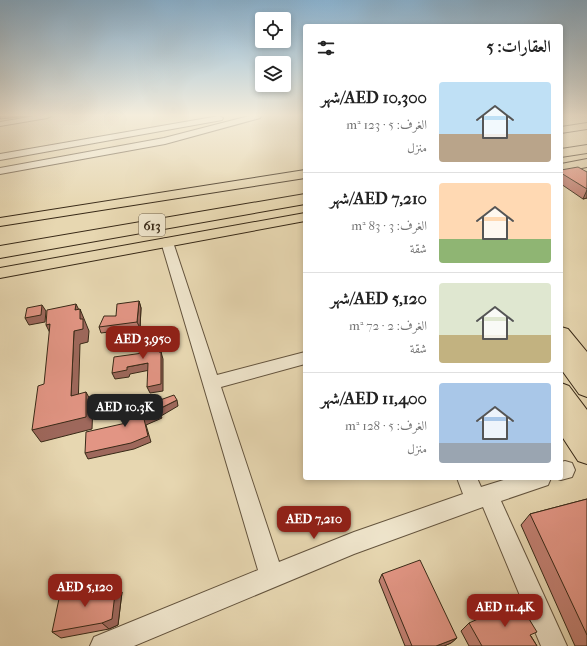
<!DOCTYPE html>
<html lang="ar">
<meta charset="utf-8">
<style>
:root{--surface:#fff;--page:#f6f6f6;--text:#222;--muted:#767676;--line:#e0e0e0;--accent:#8f2418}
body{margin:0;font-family:"IM FELL French Canon",Amiri,serif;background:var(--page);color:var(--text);direction:rtl;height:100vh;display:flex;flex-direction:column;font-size:15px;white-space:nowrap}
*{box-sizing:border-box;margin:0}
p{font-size:13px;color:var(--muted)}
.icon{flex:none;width:22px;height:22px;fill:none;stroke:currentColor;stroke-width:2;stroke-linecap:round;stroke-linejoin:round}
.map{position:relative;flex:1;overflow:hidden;direction:ltr}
.drawer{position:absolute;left:303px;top:24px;width:260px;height:456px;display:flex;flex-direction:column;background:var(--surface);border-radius:4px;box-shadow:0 2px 6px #0003;direction:rtl}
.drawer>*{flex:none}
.fabs{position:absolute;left:255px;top:12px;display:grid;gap:8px}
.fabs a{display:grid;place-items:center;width:36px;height:36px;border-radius:4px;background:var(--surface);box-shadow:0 2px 6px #0003;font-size:20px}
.price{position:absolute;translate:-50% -34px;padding:0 9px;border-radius:8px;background:var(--accent);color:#fff;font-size:13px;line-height:26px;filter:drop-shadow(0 1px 2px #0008)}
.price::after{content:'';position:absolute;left:50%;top:24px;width:12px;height:9px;margin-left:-6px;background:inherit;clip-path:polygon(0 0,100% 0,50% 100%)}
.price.on{background:#222;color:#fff}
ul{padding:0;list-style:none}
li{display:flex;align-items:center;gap:12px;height:100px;padding:0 12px}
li+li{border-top:1px solid var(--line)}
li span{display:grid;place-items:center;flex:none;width:112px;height:80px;border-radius:4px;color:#555}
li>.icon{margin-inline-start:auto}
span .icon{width:48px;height:48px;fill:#fffc;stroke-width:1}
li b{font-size:17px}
h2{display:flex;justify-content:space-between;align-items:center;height:48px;padding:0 12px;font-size:17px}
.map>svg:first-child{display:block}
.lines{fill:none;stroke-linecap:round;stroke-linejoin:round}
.minor-casing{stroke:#64543e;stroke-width:2}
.major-casing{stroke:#382917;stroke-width:2}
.highway-casing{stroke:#382917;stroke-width:2}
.minor{fill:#efe5cc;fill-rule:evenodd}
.major{fill:#e7d7b1;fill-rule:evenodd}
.highway{fill:#e7d7b1;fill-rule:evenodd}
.wall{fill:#c28072;stroke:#382917}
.shaded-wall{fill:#9e685c;stroke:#382917}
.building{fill:#e29584;stroke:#382917}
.labels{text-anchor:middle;stroke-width:3.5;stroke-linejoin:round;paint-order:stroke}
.shield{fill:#efe5cc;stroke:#6f614d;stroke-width:1}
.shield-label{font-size:13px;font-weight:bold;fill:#382917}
</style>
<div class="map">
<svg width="587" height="646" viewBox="0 0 587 646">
<rect width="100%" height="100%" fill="#e7d7b1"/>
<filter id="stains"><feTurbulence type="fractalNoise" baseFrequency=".005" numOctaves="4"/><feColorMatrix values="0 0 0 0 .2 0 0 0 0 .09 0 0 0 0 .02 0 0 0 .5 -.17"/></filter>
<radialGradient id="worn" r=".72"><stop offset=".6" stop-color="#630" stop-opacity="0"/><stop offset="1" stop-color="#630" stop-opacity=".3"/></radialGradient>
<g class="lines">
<g class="minor-casing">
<path id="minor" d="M 35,116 L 51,116 L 47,118 L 0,126 L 0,122 Z
M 219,116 L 223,118 L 222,120 L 0,160 L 0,154 Z
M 249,116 L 261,116 L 260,118 L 165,144 L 0,174 L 0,168 L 164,138 Z
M 167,238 L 171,239 L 173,242 L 217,375 L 305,352 L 305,364 L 221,387 L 279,562 L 354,532 L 463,494 L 457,478 L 477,478 L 481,487 L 510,478 L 551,478 L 548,485 L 501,501 L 567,646 L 541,646 L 483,507 L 354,554 L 134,646 L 90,646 L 94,637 L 258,570 L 161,242 L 163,239 Z
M 565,461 L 572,463 L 575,470 L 572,477 L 561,480 L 555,478 L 561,478 L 561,462 Z"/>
</g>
<g class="major-casing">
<path id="major" d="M 587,123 L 587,129 L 561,133 L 561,127 Z
M 587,159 L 587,167 L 561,172 L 561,164 Z
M 305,170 L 305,178 L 0,226 L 0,218 Z
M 305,213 L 305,221 L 0,278 L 0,268 Z
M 561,327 L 568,329 L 587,352 L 587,397 L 579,394 L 561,369 Z
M 561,383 L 569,386 L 587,410 L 587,464 L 578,461 L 561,435 Z"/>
</g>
<g class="highway-casing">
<path id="highway" d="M 587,145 L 587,153 L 561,157 L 561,149 Z
M 305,194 L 305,204 L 0,258 L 0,246 Z"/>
</g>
<use href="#minor" class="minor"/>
<use href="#major" class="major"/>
<use href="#highway" class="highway"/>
</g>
<path class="wall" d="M 561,170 L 587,172 L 587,198 L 583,199 L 561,184 Z
M 139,301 L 141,308 L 140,328 L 101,333 L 99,327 Z
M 587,499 L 587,646 L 575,646 L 521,525 L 530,514 Z
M 382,574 L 457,638 L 451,643 L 444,646 L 405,646 L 379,581 Z
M 122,592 L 118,625 L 109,629 L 61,638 L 52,632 Z
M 469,623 L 531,636 L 537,646 L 469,646 L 461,631 Z"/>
<path class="shaded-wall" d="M 0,116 L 28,116 L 0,119 Z
M 587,190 L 587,198 L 583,199 Z
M 139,301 L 141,308 L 140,328 L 137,322 Z
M 76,304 L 80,312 L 80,309 L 89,331 L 88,342 L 80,344 L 78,408 L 71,396 L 74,331 L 75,310 Z
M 42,305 L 46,311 L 45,322 L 29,325 L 25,318 Z
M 50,324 L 52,337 L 46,325 Z
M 161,352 L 163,359 L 163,391 L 150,393 L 147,387 Z
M 148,363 L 150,370 L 130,374 L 129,377 L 115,379 L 112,373 L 127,367 Z
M 86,392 L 93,405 L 92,429 L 41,442 L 32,430 Z
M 177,400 L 178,406 L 161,416 L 162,418 L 146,425 L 151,442 L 134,449 L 88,459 L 85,453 L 144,419 L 159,409 Z
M 116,585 L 122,592 L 118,625 L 109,629 L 102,623 Z
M 457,638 L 451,643 L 444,646 L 436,646 Z"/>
<path class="building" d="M 578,167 L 587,172 L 587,189 L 561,173 L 561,170 Z
M 139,301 L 137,322 L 99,327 L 104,316 L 116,316 L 117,304 Z
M 76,304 L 75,310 L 80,309 L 80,319 L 83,319 L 83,329 L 74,331 L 71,396 L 86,392 L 86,417 L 32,430 L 38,386 L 44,384 L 50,324 L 46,325 L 47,310 Z
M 42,305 L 41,315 L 25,318 L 27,308 Z
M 152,332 L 159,352 L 161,352 L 161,384 L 147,387 L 148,363 L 127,367 L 127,370 L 112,373 L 114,357 L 143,353 L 138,337 Z
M 174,395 L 177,400 L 159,409 L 160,412 L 144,419 L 148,436 L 131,443 L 85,453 L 86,432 L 126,423 L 124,413 Z
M 587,499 L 587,635 L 530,514 Z
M 420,560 L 457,638 L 436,646 L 412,646 L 382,574 Z
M 116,585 L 112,619 L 102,623 L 52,632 L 60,594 Z
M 518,601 L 537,632 L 530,635 L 537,646 L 482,646 L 469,623 Z"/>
<linearGradient id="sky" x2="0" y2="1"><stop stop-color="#8ab5d5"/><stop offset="0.56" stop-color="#f4eddc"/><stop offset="1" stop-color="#f4eddc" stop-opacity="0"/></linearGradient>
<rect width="587" height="206" fill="url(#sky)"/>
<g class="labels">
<rect class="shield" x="139" y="214" width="26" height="22" rx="3"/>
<g class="shield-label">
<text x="152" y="230">613</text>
</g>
</g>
<rect width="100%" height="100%" filter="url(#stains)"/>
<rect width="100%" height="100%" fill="url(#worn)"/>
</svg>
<div class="fabs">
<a><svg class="icon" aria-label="locate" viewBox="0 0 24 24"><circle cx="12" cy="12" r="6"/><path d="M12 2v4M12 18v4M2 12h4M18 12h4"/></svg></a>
<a><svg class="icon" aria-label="layers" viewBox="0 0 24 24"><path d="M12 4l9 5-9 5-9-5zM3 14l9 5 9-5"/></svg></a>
</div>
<b class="price" style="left:143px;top:360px">AED 3,950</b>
<b class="price on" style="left:125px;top:428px">AED 10.3K</b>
<b class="price" style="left:314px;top:540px">AED 7,210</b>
<b class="price" style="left:85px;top:608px">AED 5,120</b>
<b class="price" style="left:505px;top:628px">AED 11.4K</b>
<section class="drawer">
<h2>العقارات: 5<svg class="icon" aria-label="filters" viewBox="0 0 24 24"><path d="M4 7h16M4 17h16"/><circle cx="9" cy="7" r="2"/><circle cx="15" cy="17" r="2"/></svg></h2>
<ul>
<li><span style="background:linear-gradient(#bfe0f5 65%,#b9a48a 0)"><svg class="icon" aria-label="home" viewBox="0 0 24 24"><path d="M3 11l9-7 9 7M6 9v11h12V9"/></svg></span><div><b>AED 10,300/شهر</b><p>الغرف: 5 · 123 m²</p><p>منزل</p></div></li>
<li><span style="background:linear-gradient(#ffd9b3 70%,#8fb573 0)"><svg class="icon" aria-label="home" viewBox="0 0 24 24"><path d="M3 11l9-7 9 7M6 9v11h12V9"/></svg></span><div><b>AED 7,210/شهر</b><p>الغرف: 3 · 83 m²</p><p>شقة</p></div></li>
<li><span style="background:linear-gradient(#dfe7d0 65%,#c2b280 0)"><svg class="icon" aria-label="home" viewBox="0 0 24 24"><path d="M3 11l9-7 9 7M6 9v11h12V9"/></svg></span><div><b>AED 5,120/شهر</b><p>الغرف: 2 · 72 m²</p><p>شقة</p></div></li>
<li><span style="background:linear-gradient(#a9c7e8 75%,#9aa5b1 0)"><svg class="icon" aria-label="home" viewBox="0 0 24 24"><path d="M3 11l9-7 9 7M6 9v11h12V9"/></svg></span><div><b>AED 11,400/شهر</b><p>الغرف: 5 · 128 m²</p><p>منزل</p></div></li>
</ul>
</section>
</div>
